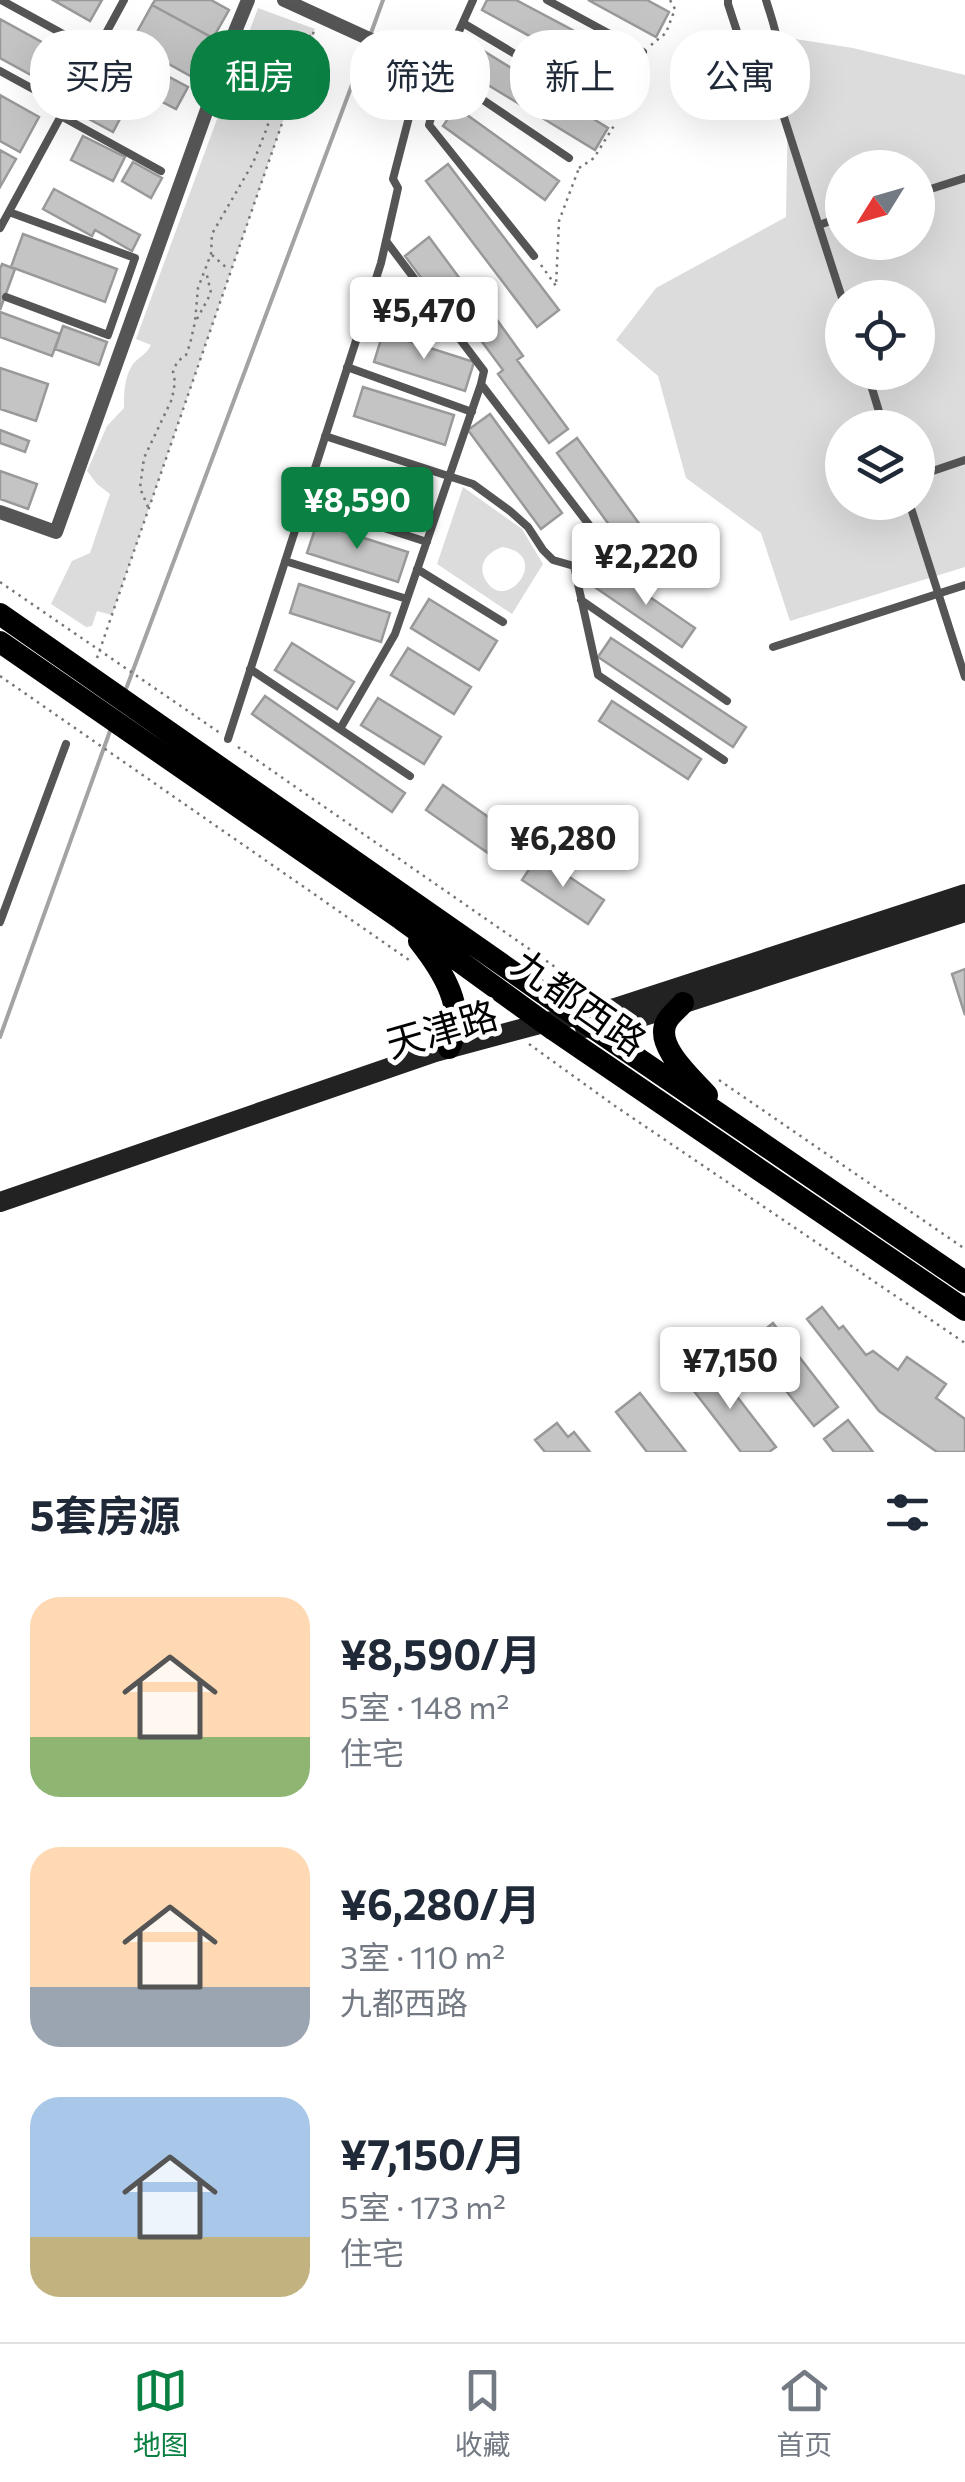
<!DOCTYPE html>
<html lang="zh">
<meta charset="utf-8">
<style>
:root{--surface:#fff;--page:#f2f2f3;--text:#1f2937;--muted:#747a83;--line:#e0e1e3;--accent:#0b8043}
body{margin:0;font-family:Commissioner,"Noto Sans SC",sans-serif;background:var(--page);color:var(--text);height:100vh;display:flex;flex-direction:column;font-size:38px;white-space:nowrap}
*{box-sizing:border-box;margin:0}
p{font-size:32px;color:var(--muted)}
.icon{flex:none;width:55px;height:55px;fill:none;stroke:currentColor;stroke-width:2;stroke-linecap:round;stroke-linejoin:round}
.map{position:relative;height:1452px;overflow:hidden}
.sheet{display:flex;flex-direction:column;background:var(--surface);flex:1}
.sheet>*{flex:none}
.banner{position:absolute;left:30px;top:30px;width:905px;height:90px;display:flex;gap:20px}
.needle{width:65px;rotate:233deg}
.buttons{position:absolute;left:825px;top:150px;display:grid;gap:20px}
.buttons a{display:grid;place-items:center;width:110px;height:110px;border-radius:50%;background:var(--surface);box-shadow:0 10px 40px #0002;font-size:50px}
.price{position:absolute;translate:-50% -85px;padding:0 22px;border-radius:10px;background:#fff;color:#222;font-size:32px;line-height:65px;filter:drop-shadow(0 2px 5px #0008)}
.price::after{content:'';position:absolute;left:50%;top:60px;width:30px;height:22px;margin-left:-15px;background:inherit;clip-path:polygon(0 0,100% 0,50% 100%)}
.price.selected{background:var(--accent);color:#fff}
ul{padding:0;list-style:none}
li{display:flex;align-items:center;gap:30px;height:250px;padding:0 30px}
li span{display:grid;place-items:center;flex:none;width:280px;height:200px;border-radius:30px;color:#555}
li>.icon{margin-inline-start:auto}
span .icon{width:120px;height:120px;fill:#fffc;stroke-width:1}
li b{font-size:42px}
h2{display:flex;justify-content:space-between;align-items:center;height:120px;padding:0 30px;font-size:42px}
.tag{padding:0 35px;border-radius:40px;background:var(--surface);box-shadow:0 10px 40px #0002;font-size:35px;line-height:90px}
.tag.selected{background:var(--accent);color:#fff}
.dock{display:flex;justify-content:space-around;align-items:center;height:140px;border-top:2px solid var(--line);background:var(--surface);font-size:28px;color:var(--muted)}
.dock a{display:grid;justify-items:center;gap:5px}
.dock .selected{color:var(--accent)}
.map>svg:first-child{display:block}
.green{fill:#dcdcdc;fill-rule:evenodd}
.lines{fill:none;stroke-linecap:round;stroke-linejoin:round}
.stream{stroke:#a3a3a3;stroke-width:4}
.building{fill:#c4c4c4;stroke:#999;stroke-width:2.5}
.path{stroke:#777;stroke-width:2.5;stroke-dasharray:2.5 5;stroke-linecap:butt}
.service{stroke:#555;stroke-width:8}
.minor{stroke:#555;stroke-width:14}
.secondary{stroke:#222;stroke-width:20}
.primary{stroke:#000;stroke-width:22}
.labels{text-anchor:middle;stroke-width:10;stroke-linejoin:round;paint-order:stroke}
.street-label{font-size:38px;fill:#000;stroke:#fff}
</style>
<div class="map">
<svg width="965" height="1452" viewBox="0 0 965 1452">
<rect width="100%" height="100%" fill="#fff"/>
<path class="green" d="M 258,8 L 315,29 L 112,615 L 97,611 L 92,626 L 86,627 L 51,604 L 72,561 L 90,553 L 110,494 L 97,484 L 87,471 L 107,426 L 124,408 C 124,393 124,377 133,364 C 140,356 146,355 151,345 L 136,339 Z
M 789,38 L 853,48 L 965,75 L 965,567 L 790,621 L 761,533 L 686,478 L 658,376 L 616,340 L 656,288 L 786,217 ZM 842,168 L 918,168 L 918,242 L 842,242 ZM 842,298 L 918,298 L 918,372 L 842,372 ZM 842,428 L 918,428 L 918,502 L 842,502 Z
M 463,487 L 522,529 L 543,564 L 512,614 L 437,564 ZM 502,547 C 554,554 505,617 485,579 C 477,564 488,552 502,547 Z"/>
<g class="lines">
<path class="stream" d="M 371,33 L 383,0
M 126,689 L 368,42
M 0,1037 L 110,731"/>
</g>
<path class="building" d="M 53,0 L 102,0 L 90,21 Z
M 155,0 L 211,0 L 229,10 L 213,38 L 152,5 Z
M 487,0 L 516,0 L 644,68 L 632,92 L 482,10 Z
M 588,0 L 647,0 L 669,12 L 656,37 Z
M 152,5 L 215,39 L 194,78 L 131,43 Z
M 0,19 L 69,57 L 53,87 L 0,58 Z
M 474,45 L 608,128 L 595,150 L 460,68 Z
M 126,54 L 188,87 L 176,109 L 114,77 Z
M 107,87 L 130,100 L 113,132 L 89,119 Z
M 0,95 L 39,117 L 20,152 L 0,141 Z
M 456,107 L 559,181 L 545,200 L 443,126 Z
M 83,136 L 125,157 L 113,181 L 71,160 Z
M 0,150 L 16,159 L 0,187 Z
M 133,162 L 162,178 L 151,198 L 122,181 Z
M 448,164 L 559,310 L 537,327 L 426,181 Z
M 54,189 L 140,235 L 132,251 L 95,230 L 92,236 L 43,209 Z
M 23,234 L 117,269 L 105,302 L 11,267 Z
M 429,237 L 486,314 L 462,333 L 405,256 Z
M 2,264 L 15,269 L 0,310 L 0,269 Z
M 0,312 L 60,334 L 52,356 L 0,337 Z
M 497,320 L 523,356 L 517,360 L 568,429 L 549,443 L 498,374 L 503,370 L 477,335 Z
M 63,326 L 107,342 L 99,365 L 55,349 Z
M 383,333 L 474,362 L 465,391 L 374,362 Z
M 0,368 L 48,384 L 36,421 L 0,409 Z
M 363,387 L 454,415 L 445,445 L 354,416 Z
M 490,414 L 562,513 L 541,529 L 468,430 Z
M 0,430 L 29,441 L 25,452 L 0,443 Z
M 577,438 L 651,540 L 631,555 L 557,453 Z
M 337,470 L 428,500 L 419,529 L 328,500 Z
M 0,471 L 37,484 L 28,509 L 0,499 Z
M 317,523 L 408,552 L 398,582 L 307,553 Z
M 609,569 L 695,628 L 682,647 L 596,588 Z
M 299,584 L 390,613 L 381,642 L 290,613 Z
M 429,599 L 497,641 L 479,670 L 411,628 Z
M 611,638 L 746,727 L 733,747 L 598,657 Z
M 292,643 L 354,682 L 337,709 L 275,670 Z
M 408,648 L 471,687 L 454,714 L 391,675 Z
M 265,696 L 405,793 L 392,812 L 252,714 Z
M 378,698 L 441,737 L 424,764 L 361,725 Z
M 612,701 L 701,759 L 688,779 L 599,721 Z
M 443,785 L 525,843 L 508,867 L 426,810 Z
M 538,856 L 604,900 L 588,924 L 522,880 Z
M 965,969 L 965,1015 L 952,974 Z
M 822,1307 L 839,1329 L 843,1326 L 866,1355 L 873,1351 L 898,1370 L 907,1357 L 946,1384 L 936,1398 L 965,1419 L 965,1452 L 937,1452 L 879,1411 L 807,1319 Z
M 773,1323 L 838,1407 L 814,1426 L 748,1343 Z
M 711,1363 L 776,1447 L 769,1452 L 741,1452 L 687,1382 Z
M 640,1393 L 686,1452 L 647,1452 L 616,1412 Z
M 848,1420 L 873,1452 L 834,1452 L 824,1439 Z
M 557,1423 L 568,1437 L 574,1432 L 590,1452 L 545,1452 L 535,1440 Z"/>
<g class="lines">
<path class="path" d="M 651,45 L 666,33 L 675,9 L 670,0
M 623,104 L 634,94 L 650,61
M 579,168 L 594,158 L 615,124
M 212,255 L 228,269
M 541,265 L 556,286 L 559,221 L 579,168
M 197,319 L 211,293 L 206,271
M 148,507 L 140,488 L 144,458 L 172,399 L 175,382 L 173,372 L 177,362 L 186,355 L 190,344 L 195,322 L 198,288 L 211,254 L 212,234 L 253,163 L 265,133 L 279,93 L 276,63 L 279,53 L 287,42 L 298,36 L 311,36
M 0,582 L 220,733
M 97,658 L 315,28
M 0,676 L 412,962
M 238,747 L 597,996
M 475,1015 L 492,1018
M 529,1044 L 615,1106 L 965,1343
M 719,1080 L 965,1249"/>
<path class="service" d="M 1,0 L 96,52
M 473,0 L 447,58 L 429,125 L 534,256
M 547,0 L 643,52
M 728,0 L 728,4 L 745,56 L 772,80 C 785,50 775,30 766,0
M 463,23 L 614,113
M 0,71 L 66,107
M 443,73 L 569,158
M 772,80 L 842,298
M 61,116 L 161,171
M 918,193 L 965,178
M 819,225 L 842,217
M 0,228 L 124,0
M 386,241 L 484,371 L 481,384
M 6,297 L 108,335 L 135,258 L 9,212
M 347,367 L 472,412
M 867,372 L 884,428
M 325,436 L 473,484 L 510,511 L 528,527 L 543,550 L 553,560 L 574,566
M 918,476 L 965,460
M 304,502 L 427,542
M 909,502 L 965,677
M 285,561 L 407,599
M 417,569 L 503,622
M 581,600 L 727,701
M 773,647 L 965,585
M 250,669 L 410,776
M 340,729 L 395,634 L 481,384 L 603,543 L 574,566 L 598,675 L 724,760
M 228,739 L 381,263 L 398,188 L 393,179 L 421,71
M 0,922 L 66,744"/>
<path class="minor" d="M 284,0 L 400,53 L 421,71
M 0,512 L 56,532 L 234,34 L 248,0"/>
<path class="secondary" d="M 585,1028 L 632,1020 L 965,912
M 0,1202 L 435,1052 L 547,1022 L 615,1008 L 965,894"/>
<path class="primary" d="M 0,614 L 586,1023 L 965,1282
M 0,642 L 401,919 L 554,1030 L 965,1310
M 419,941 C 442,970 469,1011 449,1048
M 683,1003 C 678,1009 670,1015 667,1021 C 653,1045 692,1078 707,1095"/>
</g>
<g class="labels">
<g class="street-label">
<text transform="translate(579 1003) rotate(35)" y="13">九都西路</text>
<text transform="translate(442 1030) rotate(-16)" y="13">天津路</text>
</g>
</g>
</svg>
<div class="buttons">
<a><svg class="needle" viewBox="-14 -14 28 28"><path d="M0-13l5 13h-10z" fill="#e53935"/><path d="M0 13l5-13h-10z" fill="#747a83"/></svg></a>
<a><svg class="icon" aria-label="locate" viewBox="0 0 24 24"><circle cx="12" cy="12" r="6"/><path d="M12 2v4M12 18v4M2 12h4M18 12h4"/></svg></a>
<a><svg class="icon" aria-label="layers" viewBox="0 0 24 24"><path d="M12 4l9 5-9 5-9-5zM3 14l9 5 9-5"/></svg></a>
</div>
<b class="price" style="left:424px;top:362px">¥5,470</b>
<b class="price selected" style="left:357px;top:552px">¥8,590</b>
<b class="price" style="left:646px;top:608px">¥2,220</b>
<b class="price" style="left:563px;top:890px">¥6,280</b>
<b class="price" style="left:730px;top:1412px">¥7,150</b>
<div class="banner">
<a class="tag">买房</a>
<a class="tag selected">租房</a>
<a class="tag">筛选</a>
<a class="tag">新上</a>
<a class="tag">公寓</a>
</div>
</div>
<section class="sheet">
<h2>5套房源<svg class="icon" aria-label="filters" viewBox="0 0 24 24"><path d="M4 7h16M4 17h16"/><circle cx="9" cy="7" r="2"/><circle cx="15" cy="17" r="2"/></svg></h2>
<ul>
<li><span style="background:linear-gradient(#ffd9b3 70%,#8fb573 0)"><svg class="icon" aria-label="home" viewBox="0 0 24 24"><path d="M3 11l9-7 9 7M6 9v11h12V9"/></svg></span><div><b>¥8,590/月</b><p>5室 · 148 m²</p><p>住宅</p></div></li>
<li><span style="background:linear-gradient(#ffd9b3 70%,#9aa5b1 0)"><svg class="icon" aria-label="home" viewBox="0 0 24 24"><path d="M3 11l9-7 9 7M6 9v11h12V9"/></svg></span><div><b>¥6,280/月</b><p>3室 · 110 m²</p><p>九都西路</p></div></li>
<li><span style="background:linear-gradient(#a9c7e8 70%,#c2b280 0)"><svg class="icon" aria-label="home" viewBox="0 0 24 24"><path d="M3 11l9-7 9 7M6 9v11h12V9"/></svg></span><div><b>¥7,150/月</b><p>5室 · 173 m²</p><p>住宅</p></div></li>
</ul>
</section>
<nav class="dock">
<a class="selected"><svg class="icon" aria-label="map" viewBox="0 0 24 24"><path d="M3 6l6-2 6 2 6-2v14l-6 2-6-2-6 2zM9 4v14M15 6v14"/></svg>地图</a>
<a><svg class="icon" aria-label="saved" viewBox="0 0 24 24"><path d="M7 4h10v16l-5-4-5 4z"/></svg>收藏</a>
<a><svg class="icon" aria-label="home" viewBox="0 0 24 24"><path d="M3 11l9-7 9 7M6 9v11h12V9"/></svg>首页</a>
</nav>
